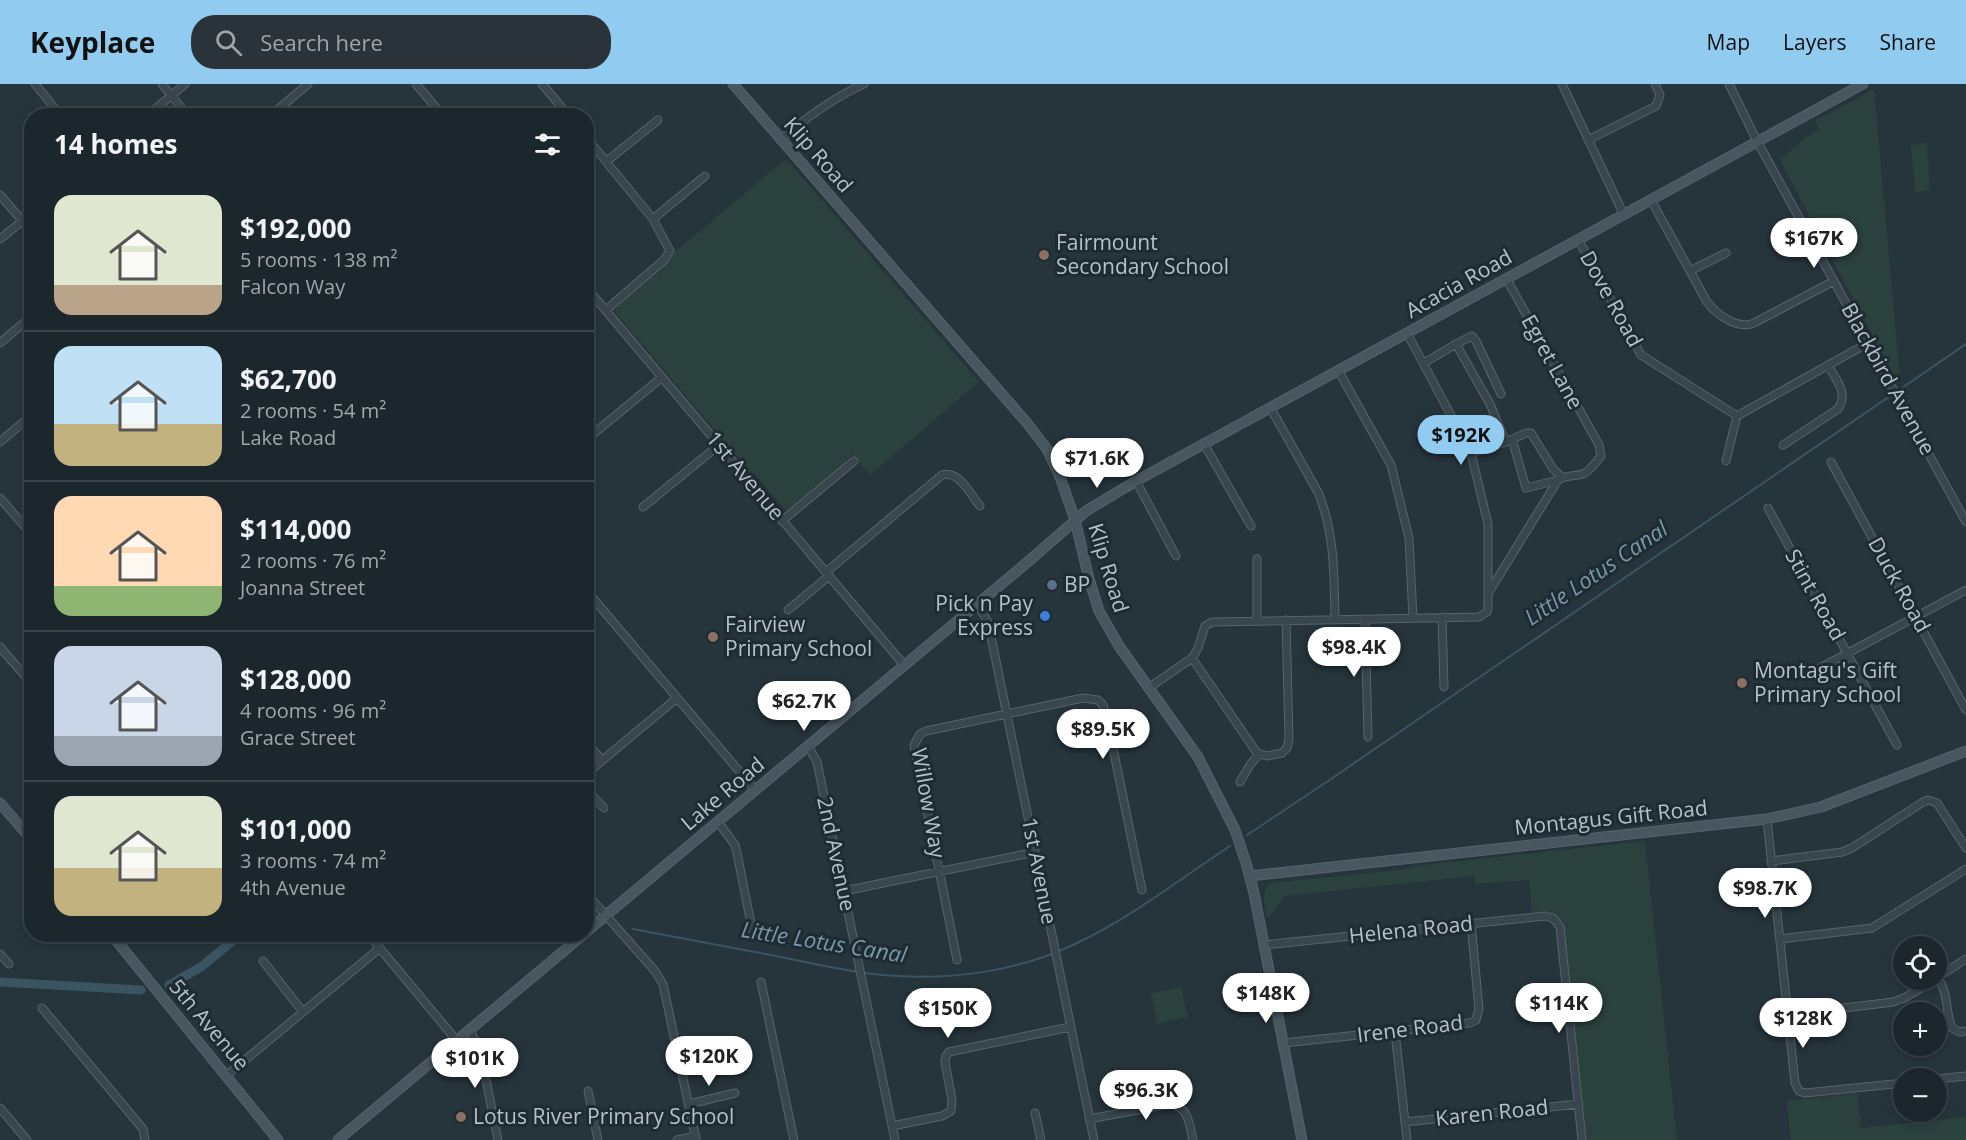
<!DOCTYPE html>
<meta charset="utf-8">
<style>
:root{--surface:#1c272d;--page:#293339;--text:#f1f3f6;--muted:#a0a5aa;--line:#3a4449;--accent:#92cbf0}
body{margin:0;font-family:"Open Sans",sans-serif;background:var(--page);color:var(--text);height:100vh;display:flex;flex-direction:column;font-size:22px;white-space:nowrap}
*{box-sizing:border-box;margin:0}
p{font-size:20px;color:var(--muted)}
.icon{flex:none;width:33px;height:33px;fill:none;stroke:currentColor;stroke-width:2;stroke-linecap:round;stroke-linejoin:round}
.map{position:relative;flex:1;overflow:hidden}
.sheet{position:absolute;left:24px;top:24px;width:570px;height:834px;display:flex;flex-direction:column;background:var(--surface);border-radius:24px;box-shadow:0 3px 9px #0003,0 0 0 2px var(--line)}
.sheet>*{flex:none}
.controls{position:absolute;left:1893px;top:852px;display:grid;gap:12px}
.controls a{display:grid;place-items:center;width:54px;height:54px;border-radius:50%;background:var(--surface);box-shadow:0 3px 9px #0003,0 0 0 2px var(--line);font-size:30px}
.price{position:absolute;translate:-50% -51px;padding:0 14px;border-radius:21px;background:#fff;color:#222;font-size:20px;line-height:39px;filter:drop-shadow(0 2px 3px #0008)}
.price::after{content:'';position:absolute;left:50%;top:36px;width:18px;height:14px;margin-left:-9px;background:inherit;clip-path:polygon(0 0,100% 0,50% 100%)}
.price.selected{background:var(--accent);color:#111}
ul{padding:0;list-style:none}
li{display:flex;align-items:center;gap:18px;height:150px;padding:0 30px}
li+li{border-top:2px solid var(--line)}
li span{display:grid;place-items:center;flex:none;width:168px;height:120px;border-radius:18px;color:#555}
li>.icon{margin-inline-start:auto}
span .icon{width:72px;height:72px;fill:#fffc;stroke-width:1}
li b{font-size:26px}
h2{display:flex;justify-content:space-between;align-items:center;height:72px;padding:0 30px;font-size:26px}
header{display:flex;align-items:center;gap:36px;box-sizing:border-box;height:84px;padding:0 30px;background:var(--accent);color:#111}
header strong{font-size:28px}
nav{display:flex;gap:33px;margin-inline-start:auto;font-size:21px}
.search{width:420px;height:54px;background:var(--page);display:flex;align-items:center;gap:15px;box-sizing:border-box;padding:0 21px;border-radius:24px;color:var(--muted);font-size:22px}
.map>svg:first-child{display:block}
.green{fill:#2b413d}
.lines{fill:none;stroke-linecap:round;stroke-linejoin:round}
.stream{stroke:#3b5462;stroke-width:2}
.canal{stroke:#3b5462;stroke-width:9}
.street-casing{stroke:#58636b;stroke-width:9}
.secondary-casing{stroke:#58636b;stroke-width:11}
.street{stroke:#3a464d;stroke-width:7}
.secondary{stroke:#48565f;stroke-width:9}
.education-dot{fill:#8d6e63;stroke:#1f2b32;stroke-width:2}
.service-dot{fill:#5c6f8a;stroke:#1f2b32;stroke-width:2}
.shop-dot{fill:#3f7fe0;stroke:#1f2b32;stroke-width:2}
.labels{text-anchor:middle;stroke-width:6;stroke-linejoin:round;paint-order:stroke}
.street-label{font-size:21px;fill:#b5c0c8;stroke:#1f2b32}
.poi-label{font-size:21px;fill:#b5c0c8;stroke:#1f2b32;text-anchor:start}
.water-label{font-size:22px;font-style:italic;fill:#7897a9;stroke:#1f2b32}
</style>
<header>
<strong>Keyplace</strong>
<div class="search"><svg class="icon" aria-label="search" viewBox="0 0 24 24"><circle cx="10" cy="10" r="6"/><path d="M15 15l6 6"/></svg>Search here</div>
<nav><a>Map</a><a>Layers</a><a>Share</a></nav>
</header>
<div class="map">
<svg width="1966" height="1056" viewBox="0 0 1966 1056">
<rect width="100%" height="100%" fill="#26343c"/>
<path class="green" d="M 1874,5 L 1900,295 L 1895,295 L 1780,76 L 1804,55 L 1819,45 L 1815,37 Z
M 1927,59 L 1930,106 L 1915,108 L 1911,61 Z
M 787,76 L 979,298 L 870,391 L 852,371 L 846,376 L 844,382 L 789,427 L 786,427 L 755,390 L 751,389 L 615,228 L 618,220 L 672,174 L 675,168 L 783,77 Z
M 1645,757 L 1677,1056 L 1586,1056 L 1564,843 C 1558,828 1547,828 1532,829 L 1529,796 L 1475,800 L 1474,792 L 1285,812 L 1269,833 L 1267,833 C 1265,820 1259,808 1271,799 L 1399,786 L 1422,781 Z
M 1181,903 L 1188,933 L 1157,940 L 1151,909 Z
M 1857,1009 L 1861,1044 L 1966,1033 L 1966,1056 L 1791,1056 L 1787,1017 Z"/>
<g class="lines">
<path class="stream" d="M 1247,751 L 1328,697 L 1966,260
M 633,845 C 681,854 728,863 776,872 C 811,879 847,888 883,891 C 948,897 1018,888 1077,859 C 1132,833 1180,795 1230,762"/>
<path class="canal" d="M 0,898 L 141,906
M 169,901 L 201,883 L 241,850"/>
<g class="street-casing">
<path id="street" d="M 35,0 L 61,32
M 162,0 L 188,32
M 416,0 L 443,32
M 542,0 L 569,32
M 1562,0 L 1624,131
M 1729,0 L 1757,57 L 1966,438
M 147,32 L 185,0
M 270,32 L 308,0
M 586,53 L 653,135 L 670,167 L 664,176 L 606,226
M 781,55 C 807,33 833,14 864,0
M 1588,56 L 1656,22 L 1660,11 L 1655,0
M 607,77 L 658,36
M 0,111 L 32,148
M 1651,116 L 1707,218 C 1717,231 1738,246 1754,239 L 1834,197
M 653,135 L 705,92
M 0,155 L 32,129
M 1578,155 L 1641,271 L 1737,332 L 1868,259
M 1690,187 L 1726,169
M 586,203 L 904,581
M 0,259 L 32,232
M 1456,260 L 1472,252 L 1476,257 L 1501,310
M 1424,279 L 1456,260 L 1490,320 L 1506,358
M 1338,286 L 1391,381 L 1409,454 L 1413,534
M 1270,323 L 1319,410 C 1335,453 1334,490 1335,535
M 1512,355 L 1526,404 L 1558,396
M 586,356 L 661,294
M 0,358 L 32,331
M 1204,360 L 1251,442
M 1783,361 L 1838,325 C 1849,309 1836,296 1828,281
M 1471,369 L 1506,358 L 1526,349 L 1531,349 L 1553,385 L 1562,393
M 1726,377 L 1737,332
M 1831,378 L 1966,626
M 1136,397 L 1176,472
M 0,414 L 32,451
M 643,423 L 719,361
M 1768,424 L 1897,661
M 782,437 L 854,377
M 1257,475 L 1257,537
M 826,488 L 942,391 C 959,386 970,410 980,422
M 586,506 L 755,706
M 1489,508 L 1558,396 C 1566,390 1574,393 1583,390 C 1590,387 1596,378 1601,372 L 1599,361 L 1506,194
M 977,520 L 988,538 L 1094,1056
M 788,526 L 829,492
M 1442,533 L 1444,603
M 1365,535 L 1368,653
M 0,563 L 32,600
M 1192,574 L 1257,669 L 1267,672 L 1282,669 L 1287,664 L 1289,655 L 1286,536
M 1818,585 L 1966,506
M 1150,603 L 1192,574 L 1198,564 L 1205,542 L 1212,538 L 1479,533 L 1487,528 L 1488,523 L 1488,440 L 1471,369 L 1407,249
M 586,658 L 602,676
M 808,662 L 817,678 L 895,1056
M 586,690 L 677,614
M 1240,698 L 1250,681 L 1259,670
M 586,705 L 604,724
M 1767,735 L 1795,999 L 1799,1007 L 1805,1009 L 1904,999
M 718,738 L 735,761 L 737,769 L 753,850
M 1771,777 L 1842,768 L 1852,764 L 1923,718 L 1928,716 L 1937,719 L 1966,764
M 844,807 L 1035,768
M 586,809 L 655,887 L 663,900 L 696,1056
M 368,850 L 457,957
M 1780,855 L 1872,844 L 1966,785
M 1264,861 L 1545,832 L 1553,834 L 1560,843 L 1582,1056
M 0,870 L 9,880
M 957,876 L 914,661 L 920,650 L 926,647 L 1083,614 L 1098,616 L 1103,621 L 1106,630 L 1142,806
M 263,877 L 303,928
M 1936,894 L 1966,875
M 1938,894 C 1949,910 1945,927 1952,944 L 1960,948 L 1966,947
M 761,898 L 794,1056
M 42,924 L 143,1045 L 145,1056
M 1788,931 L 1893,918 L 1904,914 L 1935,896
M 470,946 L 480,966 L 498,1056
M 1395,948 L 1407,1056
M 1284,959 L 1470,939 L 1476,936 L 1479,925 L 1471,839
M 227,991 L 380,864
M 1936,995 L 1966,992
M 588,1007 L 598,1056
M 689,1020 L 735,1009
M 0,1024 L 27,1056
M 1035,1029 L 1041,1056
M 1089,1035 L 1169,1020 C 1189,1022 1189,1039 1193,1056
M 1405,1038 L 1579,1020
M 892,1042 L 942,1032 L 951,1027 L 952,1016 L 945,978 L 946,972 L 949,968 L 1070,943
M 677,1056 L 696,1052"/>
</g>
<g class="secondary-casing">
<path id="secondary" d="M 733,0 L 1027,339 L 1047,365 L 1060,393 L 1075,436 L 1089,495 L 1099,527 L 1119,562 L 1198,673 L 1235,746 L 1246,779 L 1254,809 L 1302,1056
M 0,719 L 32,756
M 1250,792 L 1767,735 L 1821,723 L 1966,667
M 586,848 L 1030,476 L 1086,427 L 1136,397 L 1863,0
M 111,850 L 278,1056
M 338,1056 L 584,850"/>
</g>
<use href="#street" class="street"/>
<use href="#secondary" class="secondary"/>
</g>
<g class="education-dot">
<circle cx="1044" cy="171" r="6"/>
<circle cx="713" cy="553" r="6"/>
<circle cx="1742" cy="599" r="6"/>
<circle cx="461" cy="1033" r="6"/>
</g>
<circle class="service-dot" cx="1052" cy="501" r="6"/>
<circle class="shop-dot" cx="1045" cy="532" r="6"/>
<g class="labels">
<g class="street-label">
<text transform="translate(818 71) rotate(49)" y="7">Klip Road</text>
<text transform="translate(1459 200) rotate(-29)" y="7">Acacia Road</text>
<text transform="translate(1611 215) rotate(61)" y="7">Dove Road</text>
<text transform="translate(1552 278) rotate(61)" y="7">Egret Lane</text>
<text transform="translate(1888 295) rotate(61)" y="7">Blackbird Avenue</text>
<text transform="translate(745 392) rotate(50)" y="7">1st Avenue</text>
<text transform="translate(1108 484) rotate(73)" y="7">Klip Road</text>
<text transform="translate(1899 501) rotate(61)" y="7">Duck Road</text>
<text transform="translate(1815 511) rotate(61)" y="7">Stint Road</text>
<text transform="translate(723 710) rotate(-40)" y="7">Lake Road</text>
<text transform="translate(928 719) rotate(80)" y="7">Willow Way</text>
<text transform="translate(1611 734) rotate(-6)" y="7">Montagus Gift Road</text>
<text transform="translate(836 770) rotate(78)" y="7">2nd Avenue</text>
<text transform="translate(1039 787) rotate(79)" y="7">1st Avenue</text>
<text transform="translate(1411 846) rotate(-6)" y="7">Helena Road</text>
<text transform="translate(209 941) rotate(50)" y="7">5th Avenue</text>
<text transform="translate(1410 945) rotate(-7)" y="7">Irene Road</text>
<text transform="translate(1492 1029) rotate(-6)" y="7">Karen Road</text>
</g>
<g class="poi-label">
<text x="1056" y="166">Fairmount<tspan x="1056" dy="24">Secondary School</tspan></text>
<text x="1064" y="508">BP</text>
<text x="1033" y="527" text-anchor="end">Pick n Pay<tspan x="1033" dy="24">Express</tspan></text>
<text x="725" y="548">Fairview<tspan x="725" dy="24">Primary School</tspan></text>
<text x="1754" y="594">Montagu's Gift<tspan x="1754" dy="24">Primary School</tspan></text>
<text x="473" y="1040">Lotus River Primary School</text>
</g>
<g class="water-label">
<text transform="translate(1596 489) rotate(-34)" y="8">Little Lotus Canal</text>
<text transform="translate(824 858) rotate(9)" y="8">Little Lotus Canal</text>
</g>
</g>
</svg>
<div class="controls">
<a><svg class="icon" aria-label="locate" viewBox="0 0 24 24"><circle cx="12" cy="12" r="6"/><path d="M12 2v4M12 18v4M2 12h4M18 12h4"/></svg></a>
<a>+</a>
<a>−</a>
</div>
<b class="price" style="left:1814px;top:185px">$167K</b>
<b class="price selected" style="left:1461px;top:382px">$192K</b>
<b class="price" style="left:1097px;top:405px">$71.6K</b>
<b class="price" style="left:1354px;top:594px">$98.4K</b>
<b class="price" style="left:804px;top:648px">$62.7K</b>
<b class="price" style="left:1103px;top:676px">$89.5K</b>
<b class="price" style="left:1765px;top:835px">$98.7K</b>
<b class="price" style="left:1266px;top:940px">$148K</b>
<b class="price" style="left:1559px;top:950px">$114K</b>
<b class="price" style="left:948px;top:955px">$150K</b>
<b class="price" style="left:1803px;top:965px">$128K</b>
<b class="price" style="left:709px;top:1003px">$120K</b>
<b class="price" style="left:475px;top:1005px">$101K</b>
<b class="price" style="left:1146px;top:1037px">$96.3K</b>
<section class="sheet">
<h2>14 homes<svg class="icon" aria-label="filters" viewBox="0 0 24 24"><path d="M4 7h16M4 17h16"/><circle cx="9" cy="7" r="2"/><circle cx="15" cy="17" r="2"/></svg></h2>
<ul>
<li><span style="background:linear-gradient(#dfe7d0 75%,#b9a48a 0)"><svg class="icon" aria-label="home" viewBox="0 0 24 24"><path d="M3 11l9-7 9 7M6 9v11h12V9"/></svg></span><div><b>$192,000</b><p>5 rooms · 138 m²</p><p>Falcon Way</p></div></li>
<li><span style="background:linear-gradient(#bfe0f5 65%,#c2b280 0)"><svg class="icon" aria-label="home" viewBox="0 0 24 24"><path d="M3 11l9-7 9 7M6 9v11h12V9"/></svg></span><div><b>$62,700</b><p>2 rooms · 54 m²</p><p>Lake Road</p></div></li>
<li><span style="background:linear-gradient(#ffd9b3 75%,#8fb573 0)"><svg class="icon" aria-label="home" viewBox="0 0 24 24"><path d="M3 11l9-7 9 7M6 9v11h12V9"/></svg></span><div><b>$114,000</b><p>2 rooms · 76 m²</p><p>Joanna Street</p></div></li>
<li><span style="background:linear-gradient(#c9d6e8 75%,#9aa5b1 0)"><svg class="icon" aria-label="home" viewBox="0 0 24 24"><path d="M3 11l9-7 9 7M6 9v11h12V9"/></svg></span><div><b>$128,000</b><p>4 rooms · 96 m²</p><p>Grace Street</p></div></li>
<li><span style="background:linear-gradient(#dfe7d0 60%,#c2b280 0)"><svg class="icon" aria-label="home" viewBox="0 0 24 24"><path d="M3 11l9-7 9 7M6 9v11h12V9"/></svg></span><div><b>$101,000</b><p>3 rooms · 74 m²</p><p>4th Avenue</p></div></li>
</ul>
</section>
</div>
